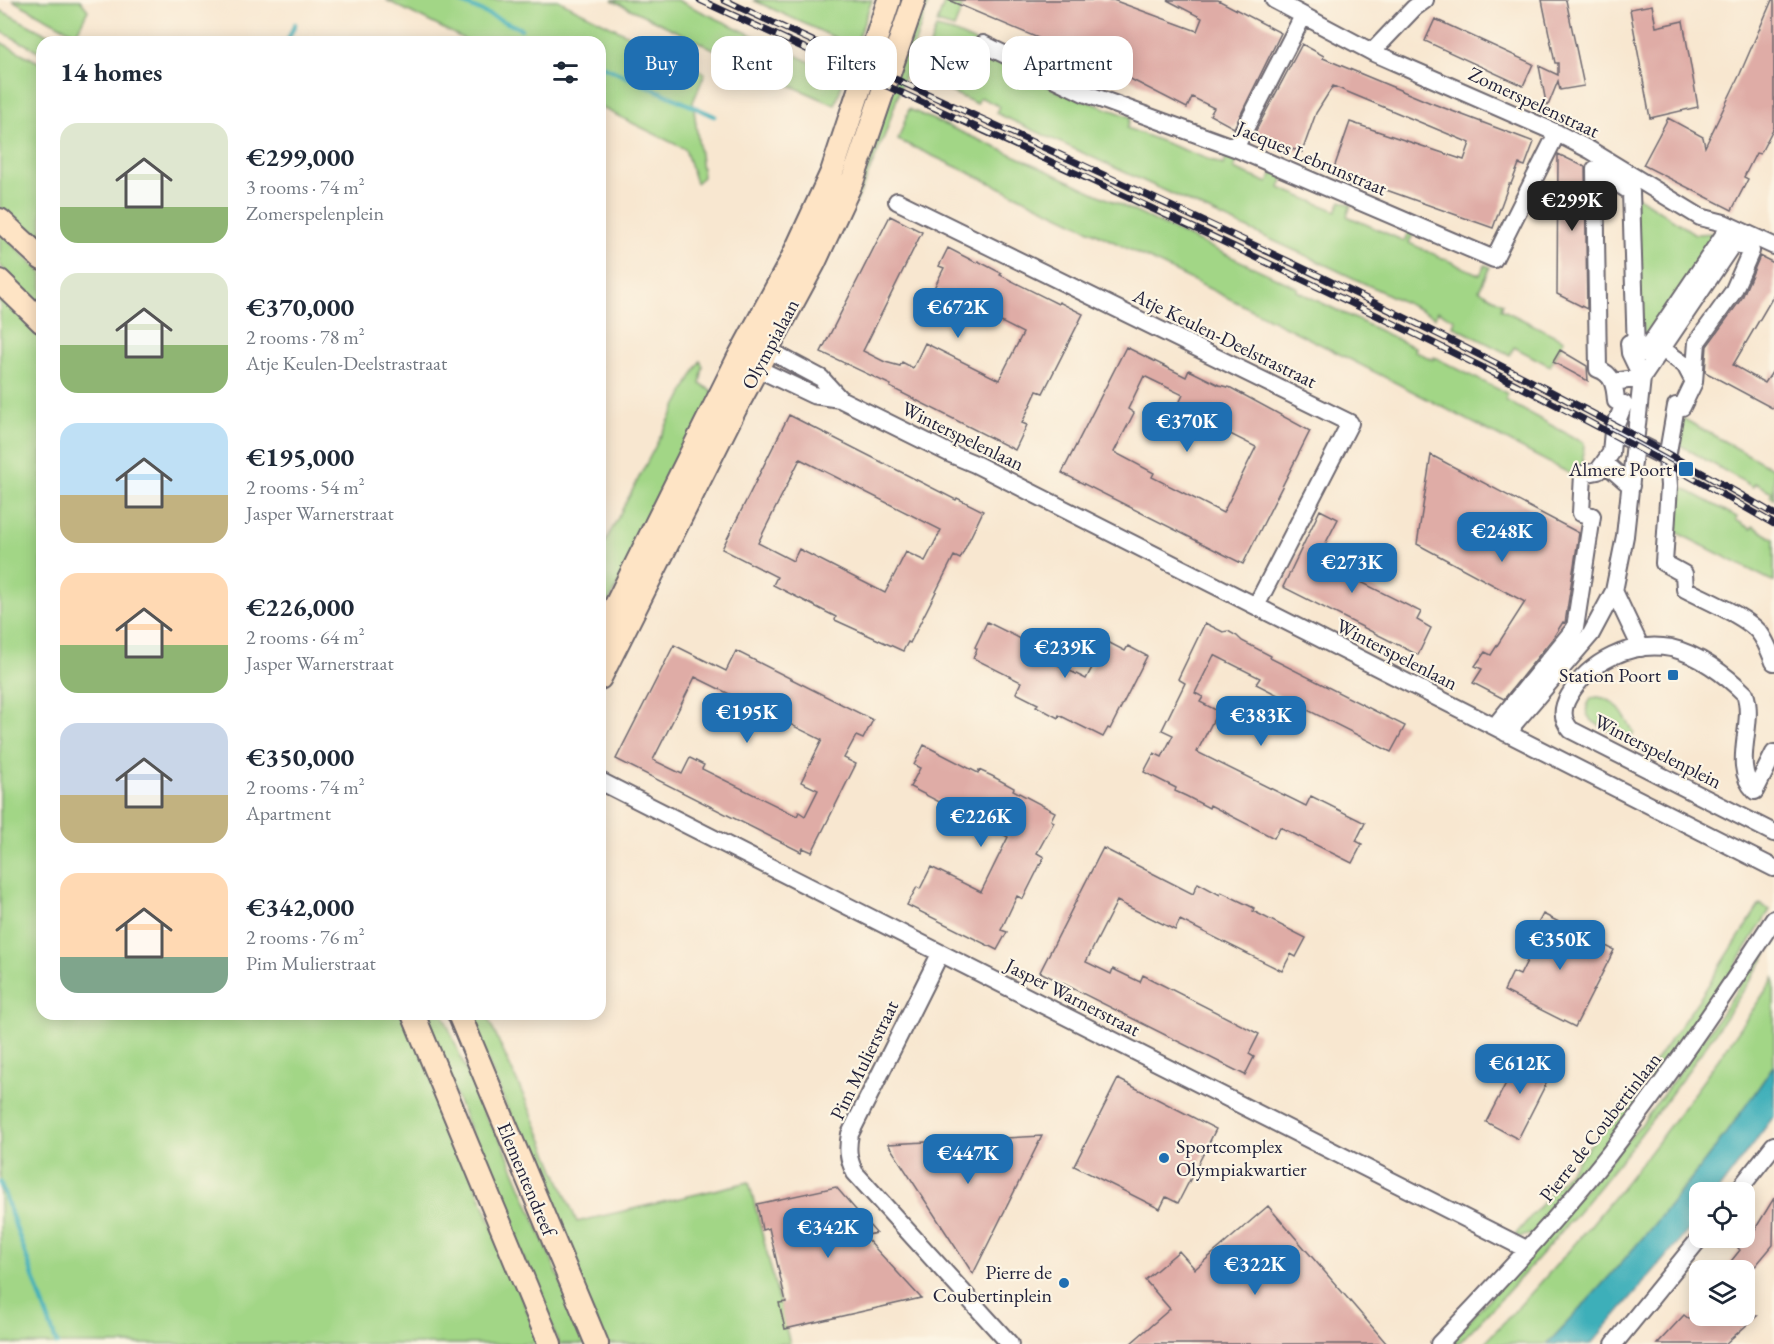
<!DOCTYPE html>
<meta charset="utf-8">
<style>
:root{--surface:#fff;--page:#f2f2f3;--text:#1f2937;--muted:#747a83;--accent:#1f6fb2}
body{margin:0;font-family:"EB Garamond",serif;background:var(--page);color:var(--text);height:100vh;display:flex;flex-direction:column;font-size:22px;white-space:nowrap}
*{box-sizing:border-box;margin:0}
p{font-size:20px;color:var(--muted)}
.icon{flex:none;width:33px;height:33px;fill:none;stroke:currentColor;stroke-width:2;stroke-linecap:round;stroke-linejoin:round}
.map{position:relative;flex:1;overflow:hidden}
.panel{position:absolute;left:36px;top:36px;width:570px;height:984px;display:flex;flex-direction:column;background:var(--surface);border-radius:18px;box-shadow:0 3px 15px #0003}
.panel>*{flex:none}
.banner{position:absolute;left:624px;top:36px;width:570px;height:54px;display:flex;gap:12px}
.buttons{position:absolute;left:1689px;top:1182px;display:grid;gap:12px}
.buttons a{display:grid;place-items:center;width:66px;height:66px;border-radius:12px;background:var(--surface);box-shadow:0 3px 15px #0003;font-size:30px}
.price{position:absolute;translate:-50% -51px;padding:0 14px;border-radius:12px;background:var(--accent);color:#fff;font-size:20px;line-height:39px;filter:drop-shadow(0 2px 3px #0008)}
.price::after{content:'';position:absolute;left:50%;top:36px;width:18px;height:14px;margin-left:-9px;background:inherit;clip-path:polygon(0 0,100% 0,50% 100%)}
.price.active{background:#222;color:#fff}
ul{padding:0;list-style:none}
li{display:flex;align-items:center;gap:18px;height:150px;padding:0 24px}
li span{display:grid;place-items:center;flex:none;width:168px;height:120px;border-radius:18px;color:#555}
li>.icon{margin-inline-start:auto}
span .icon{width:72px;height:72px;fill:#fffc;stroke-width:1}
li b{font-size:26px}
h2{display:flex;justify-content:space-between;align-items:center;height:72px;padding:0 24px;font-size:26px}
.pill{padding:0 21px;border-radius:18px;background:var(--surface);box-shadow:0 3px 15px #0003;font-size:21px;line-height:54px}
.pill.active{background:var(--accent);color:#fff}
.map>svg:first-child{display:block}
.green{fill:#a2d686;stroke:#627c60;stroke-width:1.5}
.water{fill:#3eafb9;stroke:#30687a;stroke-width:1.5}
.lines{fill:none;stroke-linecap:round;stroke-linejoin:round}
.stream{stroke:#3eafb9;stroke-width:4.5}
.building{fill:#dfaca6;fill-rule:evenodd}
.street-casing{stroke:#6d676f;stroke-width:20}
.secondary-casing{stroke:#6d676f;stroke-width:26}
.street{stroke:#fff;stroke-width:16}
.secondary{stroke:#fee4c5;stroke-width:22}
.rail-casing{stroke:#22223b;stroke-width:7}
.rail{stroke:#fcf5e5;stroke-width:4.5;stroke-dasharray:14;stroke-linecap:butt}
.poi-dot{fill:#1f6fb2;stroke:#fcf5e5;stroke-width:2}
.labels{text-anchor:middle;stroke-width:4.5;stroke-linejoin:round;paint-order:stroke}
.street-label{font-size:20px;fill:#22223b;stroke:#fcf5e5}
.poi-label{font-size:20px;fill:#22223b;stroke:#fcf5e5;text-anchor:end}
</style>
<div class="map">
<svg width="1774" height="1344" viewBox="0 0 1774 1344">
<rect width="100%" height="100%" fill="#fcf5e5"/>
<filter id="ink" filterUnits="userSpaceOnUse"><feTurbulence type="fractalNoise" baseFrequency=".0167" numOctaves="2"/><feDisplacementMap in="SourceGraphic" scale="12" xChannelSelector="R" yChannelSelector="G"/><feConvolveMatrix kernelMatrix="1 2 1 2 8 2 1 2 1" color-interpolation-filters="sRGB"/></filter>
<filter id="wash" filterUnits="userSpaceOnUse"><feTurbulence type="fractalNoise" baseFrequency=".008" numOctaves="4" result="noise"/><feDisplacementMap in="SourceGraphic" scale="24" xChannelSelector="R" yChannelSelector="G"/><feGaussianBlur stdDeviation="1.35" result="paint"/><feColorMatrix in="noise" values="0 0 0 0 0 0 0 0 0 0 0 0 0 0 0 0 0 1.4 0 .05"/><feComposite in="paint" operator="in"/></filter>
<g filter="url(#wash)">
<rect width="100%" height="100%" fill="#f8e7d0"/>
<path class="green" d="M 12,0 L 80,0 L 88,10 L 76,34 Z
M 386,0 L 558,0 L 705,73 L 693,102 L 703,177 L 696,183 L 685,149 L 600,107 L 600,42 L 470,42 Z
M 612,0 L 677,0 L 844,78 L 835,105 L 778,80 Z
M 753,0 L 872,0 L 855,47 Z
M 921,0 L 929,0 L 886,132 L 856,203 L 850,200 Z
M 945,0 L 965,0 L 954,28 L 937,23 Z
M 0,10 L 42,32 L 68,42 L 42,42 L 42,53 L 0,31 Z
M 936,28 L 953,32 L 982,45 L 980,50 L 1055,90 L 1131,117 L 1127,128 L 1223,165 L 1227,154 L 1238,158 L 1234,169 L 1268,183 L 1273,172 L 1284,177 L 1280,188 L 1336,211 L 1341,201 L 1351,205 L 1347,216 L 1404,241 L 1409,230 L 1414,232 L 1409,243 L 1480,275 L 1485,265 L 1490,267 L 1479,290 L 1503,303 L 1501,309 L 1564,340 L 1550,366 L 1514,347 L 1510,355 L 1453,326 L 1455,320 L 1438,311 L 1435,317 L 1311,258 L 996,113 L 999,106 L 980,97 L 977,104 L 919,77 Z
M 0,42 L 42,64 L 42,250 L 0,209 Z
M 909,109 L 1020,158 L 1298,288 L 1297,291 L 1416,348 L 1415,351 L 1433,360 L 1434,357 L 1508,394 L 1505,400 L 1584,443 L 1582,480 C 1357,361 1130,246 898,140 Z
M 1631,192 L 1695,234 L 1716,233 L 1644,353 Z
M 0,232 L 42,273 L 42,312 L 0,265 Z
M 0,294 L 42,335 L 42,1014 L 405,1014 L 541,1344 L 0,1344 Z
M 700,361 L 703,366 L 700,384 L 716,393 L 612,596 L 600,612 L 600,552 Z
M 1675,414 L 1774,469 L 1774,499 L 1770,496 L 1772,492 L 1755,483 L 1753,487 L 1671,440 Z
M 1672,482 L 1737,517 L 1736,520 L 1751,529 L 1753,526 L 1774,539 L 1774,582 L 1666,527 Z
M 1598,697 C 1618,699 1624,717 1634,732 L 1629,739 L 1625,738 C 1611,730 1572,721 1592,698 Z
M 1760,904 L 1770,910 L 1732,971 L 1658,1078 L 1650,1080 L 1644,1077 L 1702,995 Z
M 1774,932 L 1774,943 C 1683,1088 1578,1222 1458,1344 L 1449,1344 L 1641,1125 L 1720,1016 Z
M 1774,978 L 1774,1065 L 1744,1110 L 1669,1208 L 1596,1292 L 1547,1344 L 1483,1344 C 1593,1232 1688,1108 1774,978 Z
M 422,1014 L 443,1014 L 484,1114 L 503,1144 L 587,1344 L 559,1344 Z
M 468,1014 L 486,1014 L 531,1112 L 577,1222 L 749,1182 L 790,1344 L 605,1344 Z
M 1633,1091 L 1637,1095 L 1637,1105 L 1572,1188 L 1532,1234 L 1519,1237 L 1515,1235 L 1568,1173 Z"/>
<path class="water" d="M 1774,1065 L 1774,1116 L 1717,1192 L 1700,1192 L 1699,1216 L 1687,1232 L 1591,1344 L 1547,1344 C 1630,1257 1707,1165 1774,1065 Z"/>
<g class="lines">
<path class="stream" d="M 456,0 L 521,29
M 544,40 L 550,42
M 287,42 L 295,24
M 600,65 L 714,116
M 0,1182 L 57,1344"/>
</g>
<g id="blocks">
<path class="building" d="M 948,0 L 1113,0 L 1197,31 L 1202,18 L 1167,0 L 1218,0 L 1281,33 L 1234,128 L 1210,115 L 1214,108 L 1192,97 L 1187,108 L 1107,67 Z
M 1542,0 L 1566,0 L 1584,86 L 1560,90 L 1558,81 L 1547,108 L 1539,66 L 1558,75 L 1558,63 L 1555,63 Z
M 1772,0 L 1774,0 L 1774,127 L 1760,154 L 1756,153 L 1744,177 L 1748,179 L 1732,210 L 1643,165 L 1668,118 L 1703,137 L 1705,147 L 1740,74 Z
M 1652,5 L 1656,27 L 1683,21 L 1698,107 L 1650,118 L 1630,9 Z
M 1435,19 L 1533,64 L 1523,86 L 1425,41 Z
M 1302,44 L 1324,56 L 1323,58 L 1431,103 L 1534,142 L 1525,166 L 1519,164 L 1511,184 L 1509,184 L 1493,228 L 1333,171 L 1350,122 L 1464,160 L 1470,143 L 1333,86 L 1316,113 L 1302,152 L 1279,145 L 1276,150 L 1252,138 Z
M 1558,154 L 1585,167 L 1587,309 L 1557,294 Z
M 890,216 L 922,232 L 863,351 L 885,362 L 900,366 L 902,362 L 913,368 L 925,343 L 999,380 L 1023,333 L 934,288 L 944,268 L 939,266 L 948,248 L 977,263 L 978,261 L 1001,273 L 1000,275 L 1058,304 L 1059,302 L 1083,314 L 1043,393 L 1037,391 L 1022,423 L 1027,425 L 1015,450 L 890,387 L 891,385 L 821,352 Z
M 1760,256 L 1774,263 L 1774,295 L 1733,365 L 1765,383 L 1774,369 L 1774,409 L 1705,372 L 1707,346 L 1742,298 Z
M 1126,347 L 1186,377 L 1189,370 L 1219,385 L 1231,388 L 1310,431 L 1243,564 L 1062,473 ZM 1144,376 L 1183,395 L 1177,407 L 1256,447 L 1223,513 L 1152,477 L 1154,473 L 1114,452 L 1134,413 L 1128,409 Z
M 1560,350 L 1587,366 L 1588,381 L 1553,362 Z
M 789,415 L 956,500 L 957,498 L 983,511 L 960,559 L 954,556 L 910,643 L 908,642 L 903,651 L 835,620 L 836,617 L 773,585 L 777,577 L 722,549 ZM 800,459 L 941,530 L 925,561 L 906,552 L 885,593 L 799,549 L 793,561 L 758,543 Z
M 1431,455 L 1579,533 L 1565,623 L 1563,622 L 1553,638 L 1504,699 L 1473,683 L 1482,669 L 1475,666 L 1485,652 L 1491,655 L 1525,602 L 1417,544 Z
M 1320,510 L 1338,519 L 1317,560 L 1421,612 L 1417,620 L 1431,628 L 1418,655 L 1283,587 Z
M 987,622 L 1029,643 L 1026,649 L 1086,679 L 1106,641 L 1125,651 L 1128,646 L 1147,656 L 1110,729 L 1108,728 L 1103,737 L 1059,715 L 1058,718 L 1036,706 L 1038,704 L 1016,693 L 1021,682 L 973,658 L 977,649 L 975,647 Z
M 1205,623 L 1223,632 L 1228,631 L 1237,636 L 1242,641 L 1271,656 L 1270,658 L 1405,726 L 1391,752 L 1256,684 L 1260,678 L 1214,655 L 1195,693 L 1203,697 L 1200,702 L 1218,711 L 1197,752 L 1306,806 L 1311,796 L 1365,823 L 1356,841 L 1362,844 L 1352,863 L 1280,827 L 1274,838 L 1210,805 L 1209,808 L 1186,796 L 1175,791 L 1176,788 L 1144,772 L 1154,753 L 1162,757 L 1173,735 L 1162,730 L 1185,683 L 1178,679 Z
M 674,645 L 726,671 L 736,651 L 873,720 L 863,739 L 856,736 L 844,758 L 856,764 L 812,852 L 803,848 L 801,852 L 616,759 ZM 695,677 L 822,740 L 801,782 L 818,790 L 805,816 L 799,812 L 797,816 L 702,769 L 704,765 L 690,758 L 682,774 L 653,760 Z
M 924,745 L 978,773 L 979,770 L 992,776 L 1014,788 L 1013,790 L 1055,812 L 1051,820 L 1054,822 L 1037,853 L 1044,857 L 1023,899 L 1017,896 L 1001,930 L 1007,932 L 997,950 L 907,905 L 917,887 L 920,889 L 931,867 L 981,892 L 1008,837 L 910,787 L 920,768 L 914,765 Z
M 1103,848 L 1193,894 L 1198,883 L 1220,895 L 1221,892 L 1254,908 L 1253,911 L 1306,938 L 1296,957 L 1291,954 L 1282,971 L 1180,920 L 1175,930 L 1117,901 L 1086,962 L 1111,974 L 1113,969 L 1140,982 L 1143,975 L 1259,1034 L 1249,1054 L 1254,1057 L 1245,1075 L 1040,972 Z
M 1543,914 L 1614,950 L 1575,1027 L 1504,991 L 1513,972 L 1520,975 L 1539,937 L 1533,933 Z
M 1522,1052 L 1554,1068 L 1518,1139 L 1486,1122 Z
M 1118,1079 L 1216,1129 L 1178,1203 L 1166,1197 L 1160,1209 L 1074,1166 Z
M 1042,1136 L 973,1274 L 888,1144 Z
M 836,1187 L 876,1233 L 864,1236 L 921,1298 L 785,1329 L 779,1303 L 786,1302 L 769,1228 L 762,1230 L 757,1204 Z
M 1774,1198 L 1773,1245 L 1752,1270 L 1724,1270 L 1740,1250 L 1738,1248 L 1754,1231 Z
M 1268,1206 L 1387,1344 L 1130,1344 L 1170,1309 L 1145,1280 L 1179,1251 L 1195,1269 Z
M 1684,1315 L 1689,1319 L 1692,1316 L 1757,1316 L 1725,1344 L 1657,1344 Z"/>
</g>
</g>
<g filter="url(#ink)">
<use href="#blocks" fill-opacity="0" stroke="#6d676f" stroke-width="1.5"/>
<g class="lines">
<g class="street-casing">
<path id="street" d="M 1274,0 L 1372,52 L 1557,133 L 1590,150 L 1700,217 L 1724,223 L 1774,246
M 983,44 L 1084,93 L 1235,148 L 1494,259 L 1557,133
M 1372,52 L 1414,8 L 1425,0
M 1235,148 L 1303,16
M 1595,169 L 1631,192 L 1636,352 L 1644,353 L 1723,236 L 1751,251 L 1733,292 L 1697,342 L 1694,382 L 1682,407 L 1676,406 L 1667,458 L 1613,431 L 1624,404 L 1616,401 C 1615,386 1613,374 1598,369 Z
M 897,201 L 1350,423 L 1256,606
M 757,344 L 821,378 L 840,399
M 1662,349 L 1685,365 L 1694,382
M 748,364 L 813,395 L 840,399 L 951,454 L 975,464 L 1774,868
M 1613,382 L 1642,378 L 1630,353 L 1629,343
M 1605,463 L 1631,486
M 1614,591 L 1641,648
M 1513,728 L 1499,721 L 1575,628 L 1592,516 L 1581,513 L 1583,474 L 1598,471 L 1611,453 L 1613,431 L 1667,458 L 1669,486 L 1664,563 L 1684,574 L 1685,589 C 1706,600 1745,616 1759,632 C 1766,641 1770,652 1774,662
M 1506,733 L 1591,634 L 1614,591 L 1625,536 L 1642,378 L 1734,242 L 1743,232
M 1774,753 L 1755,791 C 1730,766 1756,724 1745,694 C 1726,675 1698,654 1671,648 C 1631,641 1589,661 1569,696 C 1562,708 1561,719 1571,730 L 1774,833
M 600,781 L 1528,1250
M 940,954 L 850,1134 C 847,1149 848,1159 855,1173 L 1010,1344
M 1737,1192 L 1774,1145
M 1439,1344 C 1498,1283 1556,1221 1609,1154 C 1668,1078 1722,999 1774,919
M 1614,1344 L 1700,1238"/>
</g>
<g class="secondary-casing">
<path id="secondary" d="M 0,220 L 42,259
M 0,281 L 42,322
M 600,637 L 738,359 L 790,263 L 832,172 L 889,0
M 600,678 L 735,409 L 814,263 L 853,179 L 914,0
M 413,1014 L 550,1344
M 459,1014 L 597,1344"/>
</g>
<use href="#street" class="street"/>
<use href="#secondary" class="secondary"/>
<g class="rail-casing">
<path id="rail" d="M 700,0 C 869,78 1039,155 1207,234 C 1399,325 1590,417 1774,524
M 724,0 C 1077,165 1437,318 1774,514"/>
</g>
<use href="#rail" class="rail"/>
</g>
</g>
<g class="poi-dot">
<rect x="1678" y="461" width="16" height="16" rx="3"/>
<rect x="1667" y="669" width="12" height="12" rx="3"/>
<circle cx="1164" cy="1158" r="6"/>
<circle cx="1064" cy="1283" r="6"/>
</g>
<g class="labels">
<g class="street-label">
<text transform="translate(1534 102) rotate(25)" y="7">Zomerspelenstraat</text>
<text transform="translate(1312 158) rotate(23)" y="7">Jacques Lebrunstraat</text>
<text transform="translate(1225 338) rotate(26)" y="7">Atje Keulen-Deelstrastraat</text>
<text transform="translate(770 344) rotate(-62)" y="7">Olympialaan</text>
<text transform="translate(963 436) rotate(26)" y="7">Winterspelenlaan</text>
<text transform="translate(1397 654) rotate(27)" y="7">Winterspelenlaan</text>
<text transform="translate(1658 751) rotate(27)" y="7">Winterspelenplein</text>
<text transform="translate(1073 997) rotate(27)" y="7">Jasper Warnerstraat</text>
<text transform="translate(864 1060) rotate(-64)" y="7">Pim Mulierstraat</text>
<text transform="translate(1600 1127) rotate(-52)" y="7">Pierre de Coubertinlaan</text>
<text transform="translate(527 1179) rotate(67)" y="7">Elementendreef</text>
</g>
<g class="poi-label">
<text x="1672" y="476">Almere Poort</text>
<text x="1661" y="682">Station Poort</text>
<text x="1176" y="1153" text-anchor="start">Sportcomplex<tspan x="1176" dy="23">Olympiakwartier</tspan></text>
<text x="1052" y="1279">Pierre de<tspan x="1052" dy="23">Coubertinplein</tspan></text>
</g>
</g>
</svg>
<div class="buttons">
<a><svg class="icon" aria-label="locate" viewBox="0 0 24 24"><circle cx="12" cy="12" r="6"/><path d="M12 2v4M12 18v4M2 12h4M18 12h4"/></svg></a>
<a><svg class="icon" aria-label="layers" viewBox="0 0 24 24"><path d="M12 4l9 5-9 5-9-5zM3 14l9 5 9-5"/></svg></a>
</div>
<b class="price active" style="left:1572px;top:232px">€299K</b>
<b class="price" style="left:958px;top:339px">€672K</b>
<b class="price" style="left:1187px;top:453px">€370K</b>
<b class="price" style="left:1502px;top:563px">€248K</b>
<b class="price" style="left:1352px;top:594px">€273K</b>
<b class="price" style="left:1065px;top:679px">€239K</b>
<b class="price" style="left:747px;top:744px">€195K</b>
<b class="price" style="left:1261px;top:747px">€383K</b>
<b class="price" style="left:981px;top:848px">€226K</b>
<b class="price" style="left:1560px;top:971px">€350K</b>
<b class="price" style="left:1520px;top:1095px">€612K</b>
<b class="price" style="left:968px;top:1185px">€447K</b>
<b class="price" style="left:828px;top:1259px">€342K</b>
<b class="price" style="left:1255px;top:1296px">€322K</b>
<div class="banner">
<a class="pill active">Buy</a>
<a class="pill">Rent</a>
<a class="pill">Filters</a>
<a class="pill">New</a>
<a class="pill">Apartment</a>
</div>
<section class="panel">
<h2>14 homes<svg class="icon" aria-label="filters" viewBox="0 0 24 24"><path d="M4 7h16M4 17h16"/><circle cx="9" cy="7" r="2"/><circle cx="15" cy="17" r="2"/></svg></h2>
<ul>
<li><span style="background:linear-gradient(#dfe7d0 70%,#8fb573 0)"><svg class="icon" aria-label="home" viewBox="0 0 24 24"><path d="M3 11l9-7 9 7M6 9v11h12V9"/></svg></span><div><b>€299,000</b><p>3 rooms · 74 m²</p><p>Zomerspelenplein</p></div></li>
<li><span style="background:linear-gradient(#dfe7d0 60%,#8fb573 0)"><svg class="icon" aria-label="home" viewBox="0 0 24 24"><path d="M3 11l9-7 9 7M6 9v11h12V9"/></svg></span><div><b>€370,000</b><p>2 rooms · 78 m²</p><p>Atje Keulen-Deelstrastraat</p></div></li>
<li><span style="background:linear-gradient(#bfe0f5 60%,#c2b280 0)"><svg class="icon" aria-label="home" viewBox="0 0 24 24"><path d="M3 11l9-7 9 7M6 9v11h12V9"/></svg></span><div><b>€195,000</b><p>2 rooms · 54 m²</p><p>Jasper Warnerstraat</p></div></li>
<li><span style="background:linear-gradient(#ffd9b3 60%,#8fb573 0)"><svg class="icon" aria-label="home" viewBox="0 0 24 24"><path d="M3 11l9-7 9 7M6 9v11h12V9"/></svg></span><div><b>€226,000</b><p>2 rooms · 64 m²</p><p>Jasper Warnerstraat</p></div></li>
<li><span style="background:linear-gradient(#c9d6e8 60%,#c2b280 0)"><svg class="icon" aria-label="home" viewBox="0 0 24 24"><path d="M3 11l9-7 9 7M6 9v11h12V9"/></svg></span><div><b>€350,000</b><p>2 rooms · 74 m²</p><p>Apartment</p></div></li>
<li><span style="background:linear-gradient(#ffd9b3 70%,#7fa58c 0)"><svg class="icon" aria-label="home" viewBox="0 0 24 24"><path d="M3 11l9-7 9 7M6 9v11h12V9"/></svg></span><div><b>€342,000</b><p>2 rooms · 76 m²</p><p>Pim Mulierstraat</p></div></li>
</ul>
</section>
</div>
